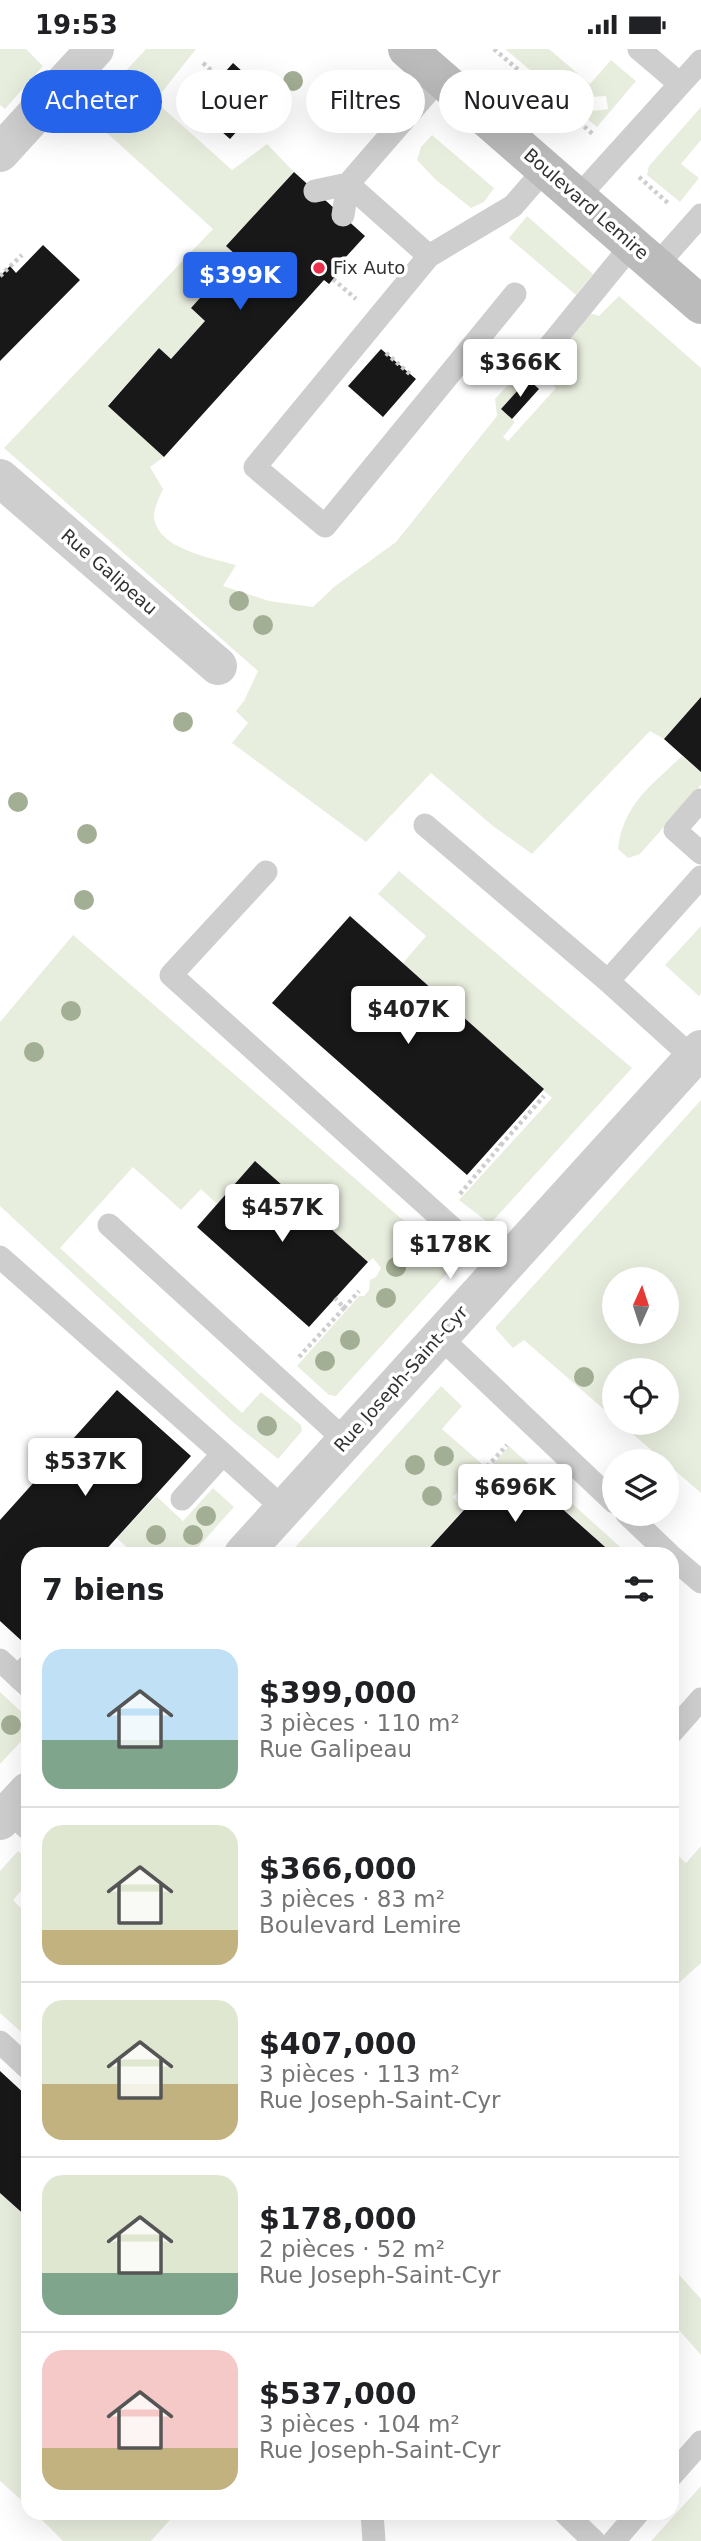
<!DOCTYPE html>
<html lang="fr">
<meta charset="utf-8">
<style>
:root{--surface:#fff;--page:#f6f6f6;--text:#202124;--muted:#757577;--line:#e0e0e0;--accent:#2563eb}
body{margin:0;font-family:"DejaVu Sans",sans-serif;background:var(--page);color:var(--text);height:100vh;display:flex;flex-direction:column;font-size:26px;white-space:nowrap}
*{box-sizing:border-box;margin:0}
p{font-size:23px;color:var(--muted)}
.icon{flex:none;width:38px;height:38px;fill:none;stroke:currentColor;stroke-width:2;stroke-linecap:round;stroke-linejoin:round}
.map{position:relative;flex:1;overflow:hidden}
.drawer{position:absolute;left:21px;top:1498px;width:658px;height:973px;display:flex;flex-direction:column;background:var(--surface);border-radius:21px;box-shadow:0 7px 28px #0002}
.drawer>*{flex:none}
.hud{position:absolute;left:21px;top:21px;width:660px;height:63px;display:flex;gap:14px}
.needle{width:46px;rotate:3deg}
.tools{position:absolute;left:602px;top:1218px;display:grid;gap:14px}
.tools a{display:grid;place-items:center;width:77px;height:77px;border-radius:50%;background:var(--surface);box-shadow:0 7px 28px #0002;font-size:35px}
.price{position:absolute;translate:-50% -60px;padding:0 16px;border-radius:7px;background:#fff;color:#222;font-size:23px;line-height:46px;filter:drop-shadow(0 2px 4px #0008)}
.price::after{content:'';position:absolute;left:50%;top:42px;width:21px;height:16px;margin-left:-10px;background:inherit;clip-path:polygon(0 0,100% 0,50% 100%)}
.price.on{background:var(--accent);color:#fff}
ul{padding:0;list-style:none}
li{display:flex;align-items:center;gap:21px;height:175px;padding:0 21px}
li+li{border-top:2px solid var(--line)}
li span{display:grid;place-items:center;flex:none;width:196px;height:140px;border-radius:21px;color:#555}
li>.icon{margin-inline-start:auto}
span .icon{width:84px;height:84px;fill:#fffc;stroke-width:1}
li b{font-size:30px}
h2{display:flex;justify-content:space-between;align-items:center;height:84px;padding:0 21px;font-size:30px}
.pill{padding:0 24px;border-radius:32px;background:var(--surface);box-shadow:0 7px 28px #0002;font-size:24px;line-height:63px}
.pill.on{background:var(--accent);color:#fff}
.status{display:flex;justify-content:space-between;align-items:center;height:49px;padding:0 35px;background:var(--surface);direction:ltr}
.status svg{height:19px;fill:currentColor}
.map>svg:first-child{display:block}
.green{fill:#e8eede;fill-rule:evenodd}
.building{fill:#181818}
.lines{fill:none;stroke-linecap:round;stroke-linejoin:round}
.path{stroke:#cecece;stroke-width:4.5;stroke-dasharray:3.5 3.5;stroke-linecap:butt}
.service{stroke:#cecece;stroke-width:23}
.minor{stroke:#cecece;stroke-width:38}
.secondary{stroke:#bbb;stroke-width:38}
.tree{fill:#a3af94}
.poi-dot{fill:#eb2f4a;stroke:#fff;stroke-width:2.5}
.labels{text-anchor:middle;stroke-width:7;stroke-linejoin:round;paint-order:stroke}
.street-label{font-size:18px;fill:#313131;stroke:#fff}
.poi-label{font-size:18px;fill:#313131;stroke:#fff;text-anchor:start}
</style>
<div class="status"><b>19:53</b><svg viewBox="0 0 49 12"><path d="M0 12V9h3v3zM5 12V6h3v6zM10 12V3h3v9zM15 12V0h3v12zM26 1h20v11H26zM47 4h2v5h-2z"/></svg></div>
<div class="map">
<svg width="701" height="2492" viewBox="0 0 701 2492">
<rect width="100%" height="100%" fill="#fff"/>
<path class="green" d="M 0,0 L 26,0 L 43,17 L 5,60 L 0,56 Z
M 146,0 L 196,0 L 155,52 L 232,121 L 267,95 L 294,123 L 227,197 L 254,222 L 247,229 L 241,223 L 236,229 L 225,221 L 191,259 L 205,272 L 171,310 L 159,299 L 108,356 L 164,408 L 150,418 L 163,440 C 160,447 154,459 154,467 C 156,500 212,509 236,516 L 223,537 L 269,552 L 313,558 L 334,538 L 396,493 L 497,367 L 495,350 L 519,324 L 528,330 L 501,360 L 515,373 L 503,388 L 508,392 L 556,339 L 552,334 L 563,288 L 586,263 L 599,267 L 619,247 L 701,319 L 701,648 L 664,690 L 650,682 L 532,805 L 493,777 L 431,724 L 366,793 L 232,694 L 248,674 L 236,662 L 244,652 L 258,622 L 4,399 L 213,180 L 86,65 Z
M 505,0 L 549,0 L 590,35 L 611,11 L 636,32 L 597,78 ZM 558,31 L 579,34 L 587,44 C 575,49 564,45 555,36 ZM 606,47 L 608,60 L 593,62 L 592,48 Z
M 701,58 L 701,91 L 681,115 L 699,129 L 680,153 L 647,126 L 649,117 Z
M 432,86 L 494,139 L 484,153 L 471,159 L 435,130 L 417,111 L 421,98 Z
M 527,167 L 593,225 L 576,246 L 509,189 Z
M 682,707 L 701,723 L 701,736 L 640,805 L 628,809 L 618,800 C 623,755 652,736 682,707 Z
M 399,822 L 632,1019 L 490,1175 L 459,1151 L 552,1049 L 403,914 L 426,887 L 378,845 Z
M 701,877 L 701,944 L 699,947 L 665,916 Z
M 73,886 L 447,1209 L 449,1222 L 336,1347 L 329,1346 L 297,1317 L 359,1247 L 364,1247 L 369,1241 L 370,1231 L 376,1228 L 381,1219 L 373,1209 L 368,1213 L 256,1113 L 217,1155 L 201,1140 L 181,1161 L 133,1118 L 60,1199 L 242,1364 L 261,1343 L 301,1376 L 302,1382 L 278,1410 L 233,1373 L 0,1157 L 0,973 Z
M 701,1051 L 701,1444 L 620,1374 L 667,1374 L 667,1321 L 614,1321 L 614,1369 L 524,1291 L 513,1299 L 495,1279 ZM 614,1230 L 667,1230 L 667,1283 L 614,1283 Z
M 441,1337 L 462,1357 L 442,1380 L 482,1415 L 453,1448 L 463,1461 L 424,1505 L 289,1505 Z
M 509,1397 L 559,1443 L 553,1451 L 531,1431 L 524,1437 L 503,1418 L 478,1445 L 472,1439 Z
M 213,1439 L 234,1458 L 192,1505 L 134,1505 L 117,1489 L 156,1447 L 183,1472 Z
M 566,1449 L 628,1505 L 613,1505 L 559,1456 Z
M 0,1643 L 28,1669 L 28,1685 L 0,1715 Z
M 701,1797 L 701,1914 L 672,1940 L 672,1801 L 686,1814 Z
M 18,1802 L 28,1811 L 28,1834 L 13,1851 L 28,1866 L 28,1894 L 21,1902 L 28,1908 L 28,1989 L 0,1964 L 0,1822 Z
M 0,2144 L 28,2169 L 28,2457 L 0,2432 Z
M 672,2218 L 701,2250 L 701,2306 L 672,2273 Z
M 701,2437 L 701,2492 L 651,2492 Z
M 35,2464 L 176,2464 L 151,2492 L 63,2492 Z"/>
<path class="building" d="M 233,14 L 253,32 L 257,27 L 274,41 L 230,90 L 194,58 Z
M 294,123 L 365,187 L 334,221 L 338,225 L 329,235 L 324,231 L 164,408 L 108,357 L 159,299 L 171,310 L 205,272 L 191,259 L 226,220 L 236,229 L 241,223 L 247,229 L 254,222 L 226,197 Z
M 43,196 L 80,231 L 0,312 L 0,227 L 10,217 L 16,224 Z
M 381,300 L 416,330 L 383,368 L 348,337 Z
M 528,330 L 539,340 L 512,370 L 501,360 Z
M 701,648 L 701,723 L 664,690 Z
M 350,867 L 544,1040 L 467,1126 L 272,954 Z
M 255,1112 L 368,1213 L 309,1278 L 197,1178 Z
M 117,1341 L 191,1407 L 102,1505 L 28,1505 L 28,1587 L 23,1593 L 0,1572 L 0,1471 Z
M 503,1418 L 524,1437 L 530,1431 L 613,1505 L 424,1505 Z
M 0,2022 L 28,2048 L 28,2169 L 0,2144 Z"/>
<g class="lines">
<path class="path" d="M 494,0 L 594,86
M 203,14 L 220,29
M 639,128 L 669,155
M 0,227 L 22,206
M 333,230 L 356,250
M 386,304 L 411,326
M 501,1096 L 544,1047
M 460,1145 L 501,1096 L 497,1092
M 344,1259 L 359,1242
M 299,1308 L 344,1259 L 335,1249
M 471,1453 L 462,1445 L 507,1396"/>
<path class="service" d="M 639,0 L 680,35
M 440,29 L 348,135 L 429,207 L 513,157 L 545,120
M 315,142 L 348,135 L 343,166
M 578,148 L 701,12
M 429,207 L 255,418 L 325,477 L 515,245
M 656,217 L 701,166
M 543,322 L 548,299 L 632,196
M 701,751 L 675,781 L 701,804
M 425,776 L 608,932
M 266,823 L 171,926 L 500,1222
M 693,1009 L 608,932 L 701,828
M 109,1176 L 346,1392
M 0,1208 L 223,1405
M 440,1288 L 614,1453
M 182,1450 L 223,1405 L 284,1460
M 627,1465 L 669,1505
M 672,1508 L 701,1533
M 0,1611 L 18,1628
M 28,1617 L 18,1628 L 28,1637
M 672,1683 L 701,1650
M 9,1762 L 28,1780
M 0,1993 L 28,2019
M 672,2426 L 701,2393
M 372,2464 L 374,2492
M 565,2464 L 594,2492
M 614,2492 L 638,2464"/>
<path class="minor" d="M 0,104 L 95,0
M 0,429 L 218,617
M 243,1505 L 701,1000
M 0,1772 L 28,1742"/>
<path class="secondary" d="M 407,0 L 701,256"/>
</g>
<g class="tree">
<circle cx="293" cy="32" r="10"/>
<circle cx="239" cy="552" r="10"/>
<circle cx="263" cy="576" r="10"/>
<circle cx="183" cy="673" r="10"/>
<circle cx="18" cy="753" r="10"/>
<circle cx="87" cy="785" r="10"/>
<circle cx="84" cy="851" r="10"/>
<circle cx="71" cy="962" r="10"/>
<circle cx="34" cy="1003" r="10"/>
<circle cx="396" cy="1218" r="10"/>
<circle cx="386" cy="1249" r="10"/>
<circle cx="350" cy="1291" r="10"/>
<circle cx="325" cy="1312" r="10"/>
<circle cx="584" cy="1328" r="10"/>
<circle cx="267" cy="1377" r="10"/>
<circle cx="444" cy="1407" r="10"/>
<circle cx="415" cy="1416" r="10"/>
<circle cx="432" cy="1447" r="10"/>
<circle cx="206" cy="1467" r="10"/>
<circle cx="156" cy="1486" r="10"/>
<circle cx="193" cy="1486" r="10"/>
<circle cx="11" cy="1676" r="10"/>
</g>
<circle class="poi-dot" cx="319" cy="219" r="7"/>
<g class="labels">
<g class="street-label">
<text transform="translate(586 155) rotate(41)" y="6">Boulevard Lemire</text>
<text transform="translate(109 523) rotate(41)" y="6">Rue Galipeau</text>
<text transform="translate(401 1330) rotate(-48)" y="6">Rue Joseph-Saint-Cyr</text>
</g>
<g class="poi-label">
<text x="333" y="225">Fix Auto</text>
</g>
</g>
</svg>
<div class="tools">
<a><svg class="needle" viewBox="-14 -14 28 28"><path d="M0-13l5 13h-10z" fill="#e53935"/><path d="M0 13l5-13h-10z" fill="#757577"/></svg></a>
<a><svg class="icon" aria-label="locate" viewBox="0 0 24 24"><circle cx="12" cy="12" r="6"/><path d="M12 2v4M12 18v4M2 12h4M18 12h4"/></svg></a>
<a><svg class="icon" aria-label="layers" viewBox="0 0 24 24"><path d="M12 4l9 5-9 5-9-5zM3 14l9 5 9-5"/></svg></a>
</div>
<b class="price on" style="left:240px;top:263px">$399K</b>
<b class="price" style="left:520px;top:350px">$366K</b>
<b class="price" style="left:408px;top:997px">$407K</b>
<b class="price" style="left:282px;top:1195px">$457K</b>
<b class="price" style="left:450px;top:1232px">$178K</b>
<b class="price" style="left:85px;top:1449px">$537K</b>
<b class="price" style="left:515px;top:1475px">$696K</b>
<div class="hud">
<a class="pill on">Acheter</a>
<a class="pill">Louer</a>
<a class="pill">Filtres</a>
<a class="pill">Nouveau</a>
</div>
<section class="drawer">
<h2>7 biens<svg class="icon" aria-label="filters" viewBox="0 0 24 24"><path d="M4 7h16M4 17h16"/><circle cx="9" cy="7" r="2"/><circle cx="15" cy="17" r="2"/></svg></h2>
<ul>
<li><span style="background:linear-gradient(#bfe0f5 65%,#7fa58c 0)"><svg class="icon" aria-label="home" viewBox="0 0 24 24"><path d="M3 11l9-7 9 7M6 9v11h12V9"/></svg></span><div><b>$399,000</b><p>3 pièces · 110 m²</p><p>Rue Galipeau</p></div></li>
<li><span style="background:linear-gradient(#dfe7d0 75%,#c2b280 0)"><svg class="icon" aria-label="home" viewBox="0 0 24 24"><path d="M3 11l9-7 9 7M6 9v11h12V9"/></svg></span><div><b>$366,000</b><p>3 pièces · 83 m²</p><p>Boulevard Lemire</p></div></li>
<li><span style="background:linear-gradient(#dfe7d0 60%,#c2b280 0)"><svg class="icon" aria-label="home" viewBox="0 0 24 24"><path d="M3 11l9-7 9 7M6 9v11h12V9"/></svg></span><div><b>$407,000</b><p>3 pièces · 113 m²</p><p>Rue Joseph-Saint-Cyr</p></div></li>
<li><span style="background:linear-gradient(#dfe7d0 70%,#7fa58c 0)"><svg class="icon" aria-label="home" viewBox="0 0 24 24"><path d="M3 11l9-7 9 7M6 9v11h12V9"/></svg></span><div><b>$178,000</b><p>2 pièces · 52 m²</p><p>Rue Joseph-Saint-Cyr</p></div></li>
<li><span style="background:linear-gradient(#f6c9c9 70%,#c2b280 0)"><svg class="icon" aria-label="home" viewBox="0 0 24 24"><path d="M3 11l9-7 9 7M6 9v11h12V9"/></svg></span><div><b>$537,000</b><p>3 pièces · 104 m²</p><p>Rue Joseph-Saint-Cyr</p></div></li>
</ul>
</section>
</div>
